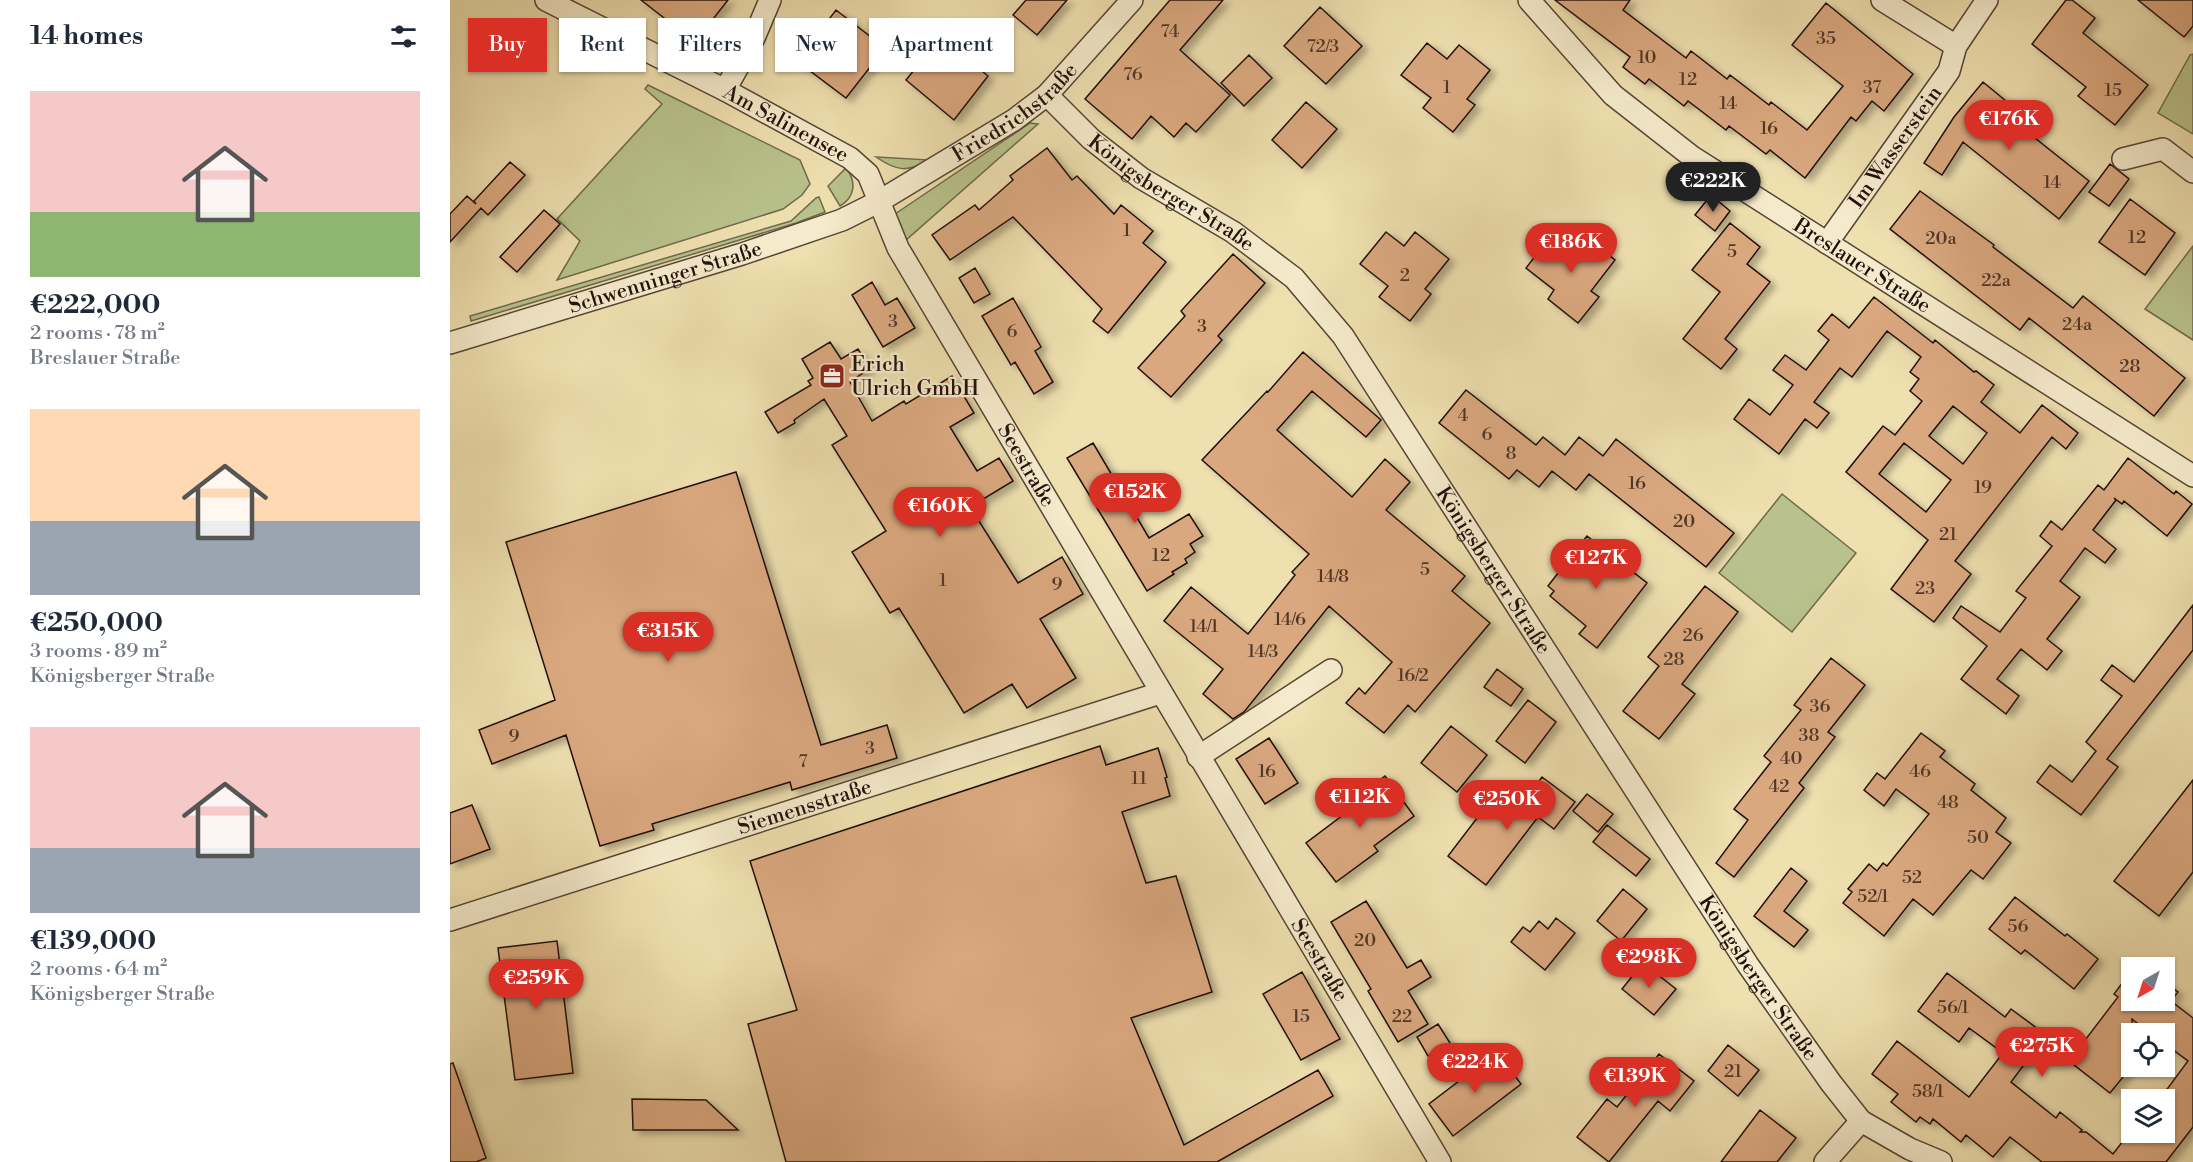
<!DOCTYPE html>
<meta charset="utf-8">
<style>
:root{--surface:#fff;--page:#f2f2f3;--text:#1f2937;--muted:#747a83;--accent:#d93025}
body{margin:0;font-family:"Libre Bodoni",serif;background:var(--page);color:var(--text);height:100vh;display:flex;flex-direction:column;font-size:22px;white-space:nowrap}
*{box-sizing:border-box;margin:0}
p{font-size:20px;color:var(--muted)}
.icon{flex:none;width:33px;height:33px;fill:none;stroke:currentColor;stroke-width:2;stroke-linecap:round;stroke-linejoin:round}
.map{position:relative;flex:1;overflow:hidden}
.sheet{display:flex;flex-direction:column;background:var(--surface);width:450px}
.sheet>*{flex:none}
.guide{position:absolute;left:18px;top:18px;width:570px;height:54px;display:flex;gap:12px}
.needle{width:39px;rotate:219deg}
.controls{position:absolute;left:1671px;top:957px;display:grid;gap:12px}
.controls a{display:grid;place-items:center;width:54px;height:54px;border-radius:0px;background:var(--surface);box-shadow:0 2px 4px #0004;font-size:30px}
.price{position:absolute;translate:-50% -51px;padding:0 14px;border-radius:21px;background:var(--accent);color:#fff;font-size:20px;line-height:39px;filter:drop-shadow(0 2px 3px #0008)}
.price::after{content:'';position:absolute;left:50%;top:36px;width:18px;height:14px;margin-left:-9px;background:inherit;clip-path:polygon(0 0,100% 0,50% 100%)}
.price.active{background:#222;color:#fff}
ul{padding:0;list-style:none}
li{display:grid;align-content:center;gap:12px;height:318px;padding:0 30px}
li span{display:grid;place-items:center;height:186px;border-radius:0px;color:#555}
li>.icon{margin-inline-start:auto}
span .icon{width:108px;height:108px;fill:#fffc;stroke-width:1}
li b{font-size:26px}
h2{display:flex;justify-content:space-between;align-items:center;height:72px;padding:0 30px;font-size:26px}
.tag{padding:0 21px;border-radius:0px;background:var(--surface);box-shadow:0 2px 4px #0004;font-size:21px;line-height:54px}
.tag.active{background:var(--accent);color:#fff}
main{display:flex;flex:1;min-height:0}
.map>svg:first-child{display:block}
.green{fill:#b9c28c;stroke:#6e6a4c;stroke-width:1.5}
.building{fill:#daa87f;stroke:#22110b;stroke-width:1.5;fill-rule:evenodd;filter:url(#shadow)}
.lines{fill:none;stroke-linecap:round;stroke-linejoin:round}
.street-casing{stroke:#554534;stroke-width:24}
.street{stroke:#f5ebcc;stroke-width:21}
.labels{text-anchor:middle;stroke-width:4.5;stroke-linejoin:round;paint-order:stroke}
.number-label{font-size:18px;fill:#503728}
.street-label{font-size:21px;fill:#22110b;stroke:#f5ebcc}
.poi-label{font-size:21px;fill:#22110b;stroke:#f5ebcc;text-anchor:start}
</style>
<main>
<section class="sheet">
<h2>14 homes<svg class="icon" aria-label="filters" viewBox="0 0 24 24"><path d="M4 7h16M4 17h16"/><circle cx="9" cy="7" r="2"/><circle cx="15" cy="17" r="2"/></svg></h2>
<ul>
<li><span style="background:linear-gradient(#f6c9c9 65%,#8fb573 0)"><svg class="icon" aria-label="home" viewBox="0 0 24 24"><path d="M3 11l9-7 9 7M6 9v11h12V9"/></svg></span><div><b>€222,000</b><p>2 rooms · 78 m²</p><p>Breslauer Straße</p></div></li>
<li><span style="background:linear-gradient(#ffd9b3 60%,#9aa5b1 0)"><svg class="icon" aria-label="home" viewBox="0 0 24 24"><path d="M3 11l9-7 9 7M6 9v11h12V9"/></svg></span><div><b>€250,000</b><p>3 rooms · 89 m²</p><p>Königsberger Straße</p></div></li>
<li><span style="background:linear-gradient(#f6c9c9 65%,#9aa5b1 0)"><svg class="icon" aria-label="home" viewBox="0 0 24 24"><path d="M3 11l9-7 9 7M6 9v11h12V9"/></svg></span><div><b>€139,000</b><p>2 rooms · 64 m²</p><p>Königsberger Straße</p></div></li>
</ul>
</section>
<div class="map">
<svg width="1743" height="1162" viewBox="0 0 1743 1162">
<defs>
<filter id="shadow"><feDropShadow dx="6" dy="4" stdDeviation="3" flood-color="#0004"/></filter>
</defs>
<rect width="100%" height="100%" fill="#efe0b0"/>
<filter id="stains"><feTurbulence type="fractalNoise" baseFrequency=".00333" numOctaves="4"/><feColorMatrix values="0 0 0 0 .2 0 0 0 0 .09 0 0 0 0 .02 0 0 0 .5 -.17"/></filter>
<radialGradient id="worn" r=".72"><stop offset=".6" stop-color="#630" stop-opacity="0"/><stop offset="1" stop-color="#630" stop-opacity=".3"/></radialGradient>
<path class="green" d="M 1743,54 L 1743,134 L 1708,113 L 1740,55 Z
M 198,85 L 350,160 L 360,184 L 352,195 L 333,209 L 107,280 L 130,241 L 107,219 L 212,104 L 195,89 Z
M 580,123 L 588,124 L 456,240 L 447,226 L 445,214 Z
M 426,157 L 480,160 C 457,172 448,172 426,157 Z
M 396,168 C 407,182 405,197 390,206 L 378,186 Z
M 369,197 L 375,212 L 346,223 L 21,321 L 20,316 L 341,221 L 366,198 Z
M 1743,246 L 1743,340 L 1695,309 Z
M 1332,494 L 1406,553 L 1342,632 L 1269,573 Z"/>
<path class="building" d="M 191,0 L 278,0 L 245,42 Z
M 576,0 L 617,0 L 587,35 L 563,15 Z
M 720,0 L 773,0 L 730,50 L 780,95 L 746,132 L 736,123 L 724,137 L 701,116 L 682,139 L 635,99 Z
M 1105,0 L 1180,0 L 1173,10 L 1236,58 L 1241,51 L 1277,79 L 1280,75 L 1319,105 L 1321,102 L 1357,130 L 1393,86 L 1342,45 L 1376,3 L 1463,74 L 1434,111 L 1422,101 L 1406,121 L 1401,117 L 1355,178 L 1320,150 L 1316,154 L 1279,126 L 1276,130 L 1238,101 L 1234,106 L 1199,79 L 1195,84 L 1173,67 L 1180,57 Z
M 1616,0 L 1622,0 L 1645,18 L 1633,33 L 1698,85 L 1665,125 L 1628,96 L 1636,87 L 1582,44 Z
M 1688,0 L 1743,0 L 1743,26 L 1734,37 Z
M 870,7 L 912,46 L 876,84 L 834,46 Z
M 386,10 L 435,48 L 396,98 L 347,61 Z
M 491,37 L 538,76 L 504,120 L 456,80 Z
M 977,43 L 997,59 L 1009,45 L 1040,70 L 1017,99 L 1025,105 L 1003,132 L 973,108 L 981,98 L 951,75 Z
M 799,55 L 822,78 L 794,106 L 771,83 Z
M 1533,82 L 1562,106 L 1557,112 L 1586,136 L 1585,138 L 1639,181 L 1609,219 L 1513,142 L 1492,175 L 1474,163 L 1504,117 Z
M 856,102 L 887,129 L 852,168 L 822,140 Z
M 597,148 L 622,180 L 627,176 L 664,214 L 671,205 L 703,231 L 693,243 L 716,262 L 658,333 L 643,321 L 652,309 L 563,217 L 500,260 L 482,235 L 525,205 L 529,210 L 563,180 L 560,176 Z
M 60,162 L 75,175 L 38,215 L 31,208 L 0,242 L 0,214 L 17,196 L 26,204 L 24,201 Z
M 1660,164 L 1679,179 L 1659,206 L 1639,192 Z
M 1470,191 L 1544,245 L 1543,247 L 1623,308 L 1633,296 L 1735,378 L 1704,416 L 1579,318 L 1570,330 L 1440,229 Z
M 1261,195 L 1280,211 L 1265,231 L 1245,215 Z
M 1680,199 L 1725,233 L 1695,275 L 1649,242 Z
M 94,210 L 110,224 L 67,272 L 50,257 Z
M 1280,223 L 1310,247 L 1297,264 L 1320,282 L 1275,339 L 1287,349 L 1271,369 L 1233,339 L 1270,292 L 1242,270 Z
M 936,232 L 954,246 L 965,232 L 999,259 L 975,289 L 981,294 L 960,321 L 929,297 L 938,286 L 910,264 Z
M 1102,234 L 1122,250 L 1134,236 L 1165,260 L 1141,291 L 1149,297 L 1128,323 L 1098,299 L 1104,290 L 1076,268 Z
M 783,254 L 815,283 L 768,336 L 772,340 L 721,397 L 688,368 L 735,316 L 731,311 Z
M 525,268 L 540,294 L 524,303 L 509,278 Z
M 422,282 L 435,305 L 447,298 L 465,328 L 433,347 L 402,295 Z
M 1424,297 L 1483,343 L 1485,340 L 1524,372 L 1526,371 L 1544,385 L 1531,402 L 1570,433 L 1592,405 L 1628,433 L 1616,449 L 1602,437 L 1505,561 L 1521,574 L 1484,622 L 1441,589 L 1478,540 L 1396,472 L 1433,426 L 1445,435 L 1472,401 L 1460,391 L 1469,379 L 1460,372 L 1471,357 L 1437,331 L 1402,377 L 1390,368 L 1364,402 L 1379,413 L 1367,428 L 1355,419 L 1329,454 L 1284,419 L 1299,399 L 1320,415 L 1343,385 L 1323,370 L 1335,355 L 1356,370 L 1379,340 L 1368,331 L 1382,314 L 1399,328 ZM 1503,406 L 1537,433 L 1513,464 L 1479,436 ZM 1454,443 L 1501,480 L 1476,512 L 1429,474 Z
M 563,298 L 591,347 L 585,351 L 603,382 L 584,394 L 565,362 L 561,365 L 532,316 Z
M 380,342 L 391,359 L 408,349 L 420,368 L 400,382 L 422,421 L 454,401 L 456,404 L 502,376 L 524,413 L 500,427 L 527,471 L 549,458 L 563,481 L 520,507 L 568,583 L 612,557 L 633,594 L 590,619 L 626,678 L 577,708 L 562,684 L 514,713 L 449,608 L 440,613 L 402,552 L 436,531 L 382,445 L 397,436 L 374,399 L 344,420 L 345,423 L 328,433 L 315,412 L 361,385 L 358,381 L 363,378 L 352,359 Z
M 853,352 L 931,420 L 916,437 L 862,391 L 827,430 L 902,497 L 935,459 L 960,482 L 936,510 L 1015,576 L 1002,591 L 1040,623 L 965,712 L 958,705 L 934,733 L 896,703 L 909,688 L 915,694 L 942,662 L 879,606 L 794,712 L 783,719 L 753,694 L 773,669 L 714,621 L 741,587 L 798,634 L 845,575 L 842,572 L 859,554 L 752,460 L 817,391 L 818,392 Z
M 1016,390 L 1086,445 L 1093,437 L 1115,455 L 1129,437 L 1153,456 L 1166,439 L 1284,533 L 1256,567 L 1139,474 L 1126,490 L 1102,471 L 1089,487 L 1067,470 L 1059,479 L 989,423 Z
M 643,443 L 699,538 L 739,514 L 753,536 L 740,544 L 745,552 L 735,559 L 737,563 L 722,572 L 724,574 L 697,591 L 617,458 Z
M 1678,458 L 1724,494 L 1726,491 L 1742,504 L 1717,536 L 1674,501 L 1672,504 L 1664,498 L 1666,500 L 1643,530 L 1666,549 L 1655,563 L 1635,548 L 1610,581 L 1630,597 L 1597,639 L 1612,651 L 1597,670 L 1571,649 L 1547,679 L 1569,696 L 1556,714 L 1511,679 L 1537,646 L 1503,618 L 1511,606 L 1550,632 L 1576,598 L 1566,591 L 1602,546 L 1590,536 L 1601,521 L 1612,530 L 1648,485 L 1654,490 Z
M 286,472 L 371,745 L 437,725 L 447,758 L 342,790 L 340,782 L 202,824 L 204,830 L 150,846 L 116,735 L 42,764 L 29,730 L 105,700 L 56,542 Z
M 1137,536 L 1197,583 L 1147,648 L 1129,634 L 1136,626 L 1100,596 L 1104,591 L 1098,586 Z
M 1255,586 L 1288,612 L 1232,684 L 1245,694 L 1209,739 L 1173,711 L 1209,666 L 1198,657 Z
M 1743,605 L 1743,650 L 1657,759 L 1668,767 L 1631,815 L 1587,782 L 1600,765 L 1622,782 L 1646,751 L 1636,742 L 1672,696 L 1651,680 L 1662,665 L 1684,682 Z
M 1381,658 L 1415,685 L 1378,732 L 1385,737 L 1349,783 L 1354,788 L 1284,877 L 1266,863 L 1298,820 L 1284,809 L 1321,762 L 1314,756 L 1351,710 L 1344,705 Z
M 1047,669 L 1073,689 L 1061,706 L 1034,687 Z
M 1078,700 L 1106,722 L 1075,763 L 1046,741 Z
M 1001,726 L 1037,755 L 1007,792 L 971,763 Z
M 1471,733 L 1495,751 L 1490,757 L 1525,784 L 1521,790 L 1556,818 L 1546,832 L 1561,843 L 1533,879 L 1521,870 L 1483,915 L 1463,899 L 1434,936 L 1393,903 L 1402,892 L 1398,889 L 1419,864 L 1427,871 L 1433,863 L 1437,866 L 1479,814 L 1446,789 L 1434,806 L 1414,790 L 1427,773 L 1435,779 Z
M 819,738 L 848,783 L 815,804 L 786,759 Z
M 650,746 L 656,765 L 708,748 L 717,777 L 715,778 L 720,796 L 672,812 L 696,883 L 726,876 L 762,992 L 681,1018 L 734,1145 L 868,1070 L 883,1096 L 767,1162 L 336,1162 L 298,1024 L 347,1010 L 300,861 Z
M 935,776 L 964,816 L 924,846 L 928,851 L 886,882 L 856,843 L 897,812 L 894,807 Z
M 1092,777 L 1125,802 L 1104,829 L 1088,817 L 1036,885 L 998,856 L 1037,805 L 1058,822 Z
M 1743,780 L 1743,872 L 1709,916 L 1664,881 Z
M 1137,794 L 1163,814 L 1148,832 L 1123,811 Z
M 22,805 L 40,849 L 0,864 L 0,813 Z
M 1157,825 L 1200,859 L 1186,876 L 1143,842 Z
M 1341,868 L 1357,881 L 1334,911 L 1358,930 L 1344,947 L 1304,916 Z
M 1173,889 L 1197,909 L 1171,941 L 1147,921 Z
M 1565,897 L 1615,936 L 1617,934 L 1648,959 L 1624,989 L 1575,950 L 1571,954 L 1539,929 Z
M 916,901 L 957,968 L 971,960 L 981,977 L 958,991 L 978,1024 L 948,1042 L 918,991 L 921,989 L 881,922 Z
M 1106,918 L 1125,933 L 1095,970 L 1061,942 L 1073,927 L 1080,932 L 1089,921 L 1098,929 Z
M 107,941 L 123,1073 L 65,1080 L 48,948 Z
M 1193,963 L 1226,989 L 1204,1015 L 1172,989 Z
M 1682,970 L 1682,1000 L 1714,1000 L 1714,982 L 1728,992 L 1721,1001 L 1743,1018 L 1743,1127 L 1716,1162 L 1592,1162 L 1560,1137 L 1543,1157 L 1516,1135 L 1511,1142 L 1483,1119 L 1480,1124 L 1470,1117 L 1466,1122 L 1441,1102 L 1448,1094 L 1422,1074 L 1447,1041 L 1519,1097 L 1553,1053 L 1519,1028 L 1509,1042 L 1468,1011 L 1497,973 L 1555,1017 L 1561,1009 L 1596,1035 L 1561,1082 L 1606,1118 L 1610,1112 L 1632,1130 L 1630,1132 L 1636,1132 L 1663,1154 L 1680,1132 L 1714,1132 L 1714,1100 L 1709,1100 L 1738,1061 L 1714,1043 L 1714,1034 L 1701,1034 L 1682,1019 L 1682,1066 L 1660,1093 L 1619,1061 L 1668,997 L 1664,994 Z
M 852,972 L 890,1039 L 851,1060 L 813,994 Z
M 988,1024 L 1000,1043 L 978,1056 L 967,1037 Z
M 1278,1045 L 1309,1070 L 1288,1096 L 1258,1071 Z
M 1047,1052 L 1071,1084 L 1003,1136 L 979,1104 Z
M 1209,1054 L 1244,1081 L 1220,1111 L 1208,1101 L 1159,1162 L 1127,1137 L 1157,1099 L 1167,1107 Z
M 3,1063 L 36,1158 L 26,1162 L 0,1162 L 0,1064 Z
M 182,1099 L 256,1100 L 288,1130 L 183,1130 Z
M 1310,1110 L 1346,1138 L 1327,1162 L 1271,1162 Z"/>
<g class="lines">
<g class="street-casing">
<g id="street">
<path id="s1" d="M 96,0 L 275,90 L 400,158 L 418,174 L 448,248 L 990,1162"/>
<path id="s2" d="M 1079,0 L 1163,95 L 1241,156 L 1743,476"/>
<path d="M 1432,0 L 1506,46"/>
<path d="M 275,90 L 304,38 L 320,0"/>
<path id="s3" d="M 597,95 L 641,139 L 691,178 L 783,232 L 844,278 L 893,336 L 1298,965 L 1381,1083 L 1411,1121 L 1460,1149 L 1491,1162"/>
<path d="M 1673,159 L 1713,149 L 1743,172"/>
<path id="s4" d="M 1377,243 L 1499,71 L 1506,46 L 1537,0"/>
<path id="s5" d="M 0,343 L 292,254 L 392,220 L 428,202 L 564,120 L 597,95 L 682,0"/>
<path d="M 748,757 L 881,670"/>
<path id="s6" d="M 0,920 L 710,693"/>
<path d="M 1375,1162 L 1411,1121"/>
</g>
</g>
<use href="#street" class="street"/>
</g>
<defs>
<g id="office-square" transform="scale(1.35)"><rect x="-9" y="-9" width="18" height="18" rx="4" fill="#8f2418" stroke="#f5ebcc"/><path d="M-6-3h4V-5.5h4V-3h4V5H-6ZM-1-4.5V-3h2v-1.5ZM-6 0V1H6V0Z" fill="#fff"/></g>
</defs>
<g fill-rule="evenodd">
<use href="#office-square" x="382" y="376"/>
</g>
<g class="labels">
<g class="number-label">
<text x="720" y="37">74</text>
<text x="1376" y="44">35</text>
<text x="873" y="52">72/3</text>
<text x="1197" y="63">10</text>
<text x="683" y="80">76</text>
<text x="1238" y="85">12</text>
<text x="997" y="93">1</text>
<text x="1422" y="93">37</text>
<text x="1663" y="96">15</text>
<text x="1278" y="109">14</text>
<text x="1319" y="134">16</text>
<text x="1602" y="188">14</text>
<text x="677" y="236">1</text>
<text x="1687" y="243">12</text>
<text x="1491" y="244">20a</text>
<text x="1282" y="257">5</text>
<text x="955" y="281">2</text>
<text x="1546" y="286">22a</text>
<text x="443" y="327">3</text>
<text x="1627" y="330">24a</text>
<text x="752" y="332">3</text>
<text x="562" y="337">6</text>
<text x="1680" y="372">28</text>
<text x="1013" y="421">4</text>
<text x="1037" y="440">6</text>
<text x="1061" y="459">8</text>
<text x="1187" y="489">16</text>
<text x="1533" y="493">19</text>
<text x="1234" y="527">20</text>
<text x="1498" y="540">21</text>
<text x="711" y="561">12</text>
<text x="975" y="575">5</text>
<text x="883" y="582">14/8</text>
<text x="493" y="586">1</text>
<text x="607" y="590">9</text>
<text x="1475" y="594">23</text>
<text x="840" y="625">14/6</text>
<text x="754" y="632">14/1</text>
<text x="1243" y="641">26</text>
<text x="813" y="657">14/3</text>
<text x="1224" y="665">28</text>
<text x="963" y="681">16/2</text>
<text x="1370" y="712">36</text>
<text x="1359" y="741">38</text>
<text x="64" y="742">9</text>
<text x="420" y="754">3</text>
<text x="1341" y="764">40</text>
<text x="353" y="767">7</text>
<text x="817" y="777">16</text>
<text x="1470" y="777">46</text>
<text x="689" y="784">11</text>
<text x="1329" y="792">42</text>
<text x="1498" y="808">48</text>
<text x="1528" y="843">50</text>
<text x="1462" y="883">52</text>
<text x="1423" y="902">52/1</text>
<text x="1568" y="932">56</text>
<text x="915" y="946">20</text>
<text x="1503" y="1013">56/1</text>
<text x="851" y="1022">15</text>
<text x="952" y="1022">22</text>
<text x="1283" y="1077">21</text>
<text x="1478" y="1097">58/1</text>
</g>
<g class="street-label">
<text dy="7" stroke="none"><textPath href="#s5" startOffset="615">Friedrichstraße</textPath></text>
<text dy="7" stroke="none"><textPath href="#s1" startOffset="270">Am Salinensee</textPath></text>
<text dy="7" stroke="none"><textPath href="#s4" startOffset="118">Im Wasserstein</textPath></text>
<text dy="7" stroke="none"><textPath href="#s3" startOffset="159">Königsberger Straße</textPath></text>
<text dy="7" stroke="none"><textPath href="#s2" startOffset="429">Breslauer Straße</textPath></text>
<text dy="7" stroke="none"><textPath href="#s5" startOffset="225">Schwenninger Straße</textPath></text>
<text dy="7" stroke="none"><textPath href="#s1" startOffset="699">Seestraße</textPath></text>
<text dy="7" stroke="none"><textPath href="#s3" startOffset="663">Königsberger Straße</textPath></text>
<text dy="7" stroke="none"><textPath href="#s6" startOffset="372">Siemensstraße</textPath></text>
<text dy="7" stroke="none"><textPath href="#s1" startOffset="1274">Seestraße</textPath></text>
<text dy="7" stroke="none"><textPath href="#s3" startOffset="1149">Königsberger Straße</textPath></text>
</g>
<g class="poi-label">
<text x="401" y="371">Erich<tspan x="401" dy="24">Ulrich GmbH</tspan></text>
</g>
</g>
<rect width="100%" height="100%" filter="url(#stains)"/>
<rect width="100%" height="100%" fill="url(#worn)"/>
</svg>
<div class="controls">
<a><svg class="needle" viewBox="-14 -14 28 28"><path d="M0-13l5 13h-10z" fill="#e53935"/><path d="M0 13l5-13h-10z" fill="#747a83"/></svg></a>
<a><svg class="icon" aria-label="locate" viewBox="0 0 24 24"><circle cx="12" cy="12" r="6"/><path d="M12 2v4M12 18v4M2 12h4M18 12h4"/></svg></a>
<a><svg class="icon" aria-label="layers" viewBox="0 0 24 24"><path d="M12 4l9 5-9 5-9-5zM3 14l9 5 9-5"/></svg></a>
</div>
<b class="price" style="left:1559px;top:151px">€176K</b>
<b class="price active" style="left:1263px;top:213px">€222K</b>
<b class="price" style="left:1121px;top:274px">€186K</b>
<b class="price" style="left:685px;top:524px">€152K</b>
<b class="price" style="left:490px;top:538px">€160K</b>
<b class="price" style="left:1146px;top:590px">€127K</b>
<b class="price" style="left:218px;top:663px">€315K</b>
<b class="price" style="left:910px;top:829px">€112K</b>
<b class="price" style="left:1057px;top:831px">€250K</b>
<b class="price" style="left:1199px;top:989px">€298K</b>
<b class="price" style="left:86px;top:1010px">€259K</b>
<b class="price" style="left:1592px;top:1078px">€275K</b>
<b class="price" style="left:1025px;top:1094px">€224K</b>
<b class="price" style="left:1185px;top:1108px">€139K</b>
<div class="guide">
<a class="tag active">Buy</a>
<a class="tag">Rent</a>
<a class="tag">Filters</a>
<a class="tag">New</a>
<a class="tag">Apartment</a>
</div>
</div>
</main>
